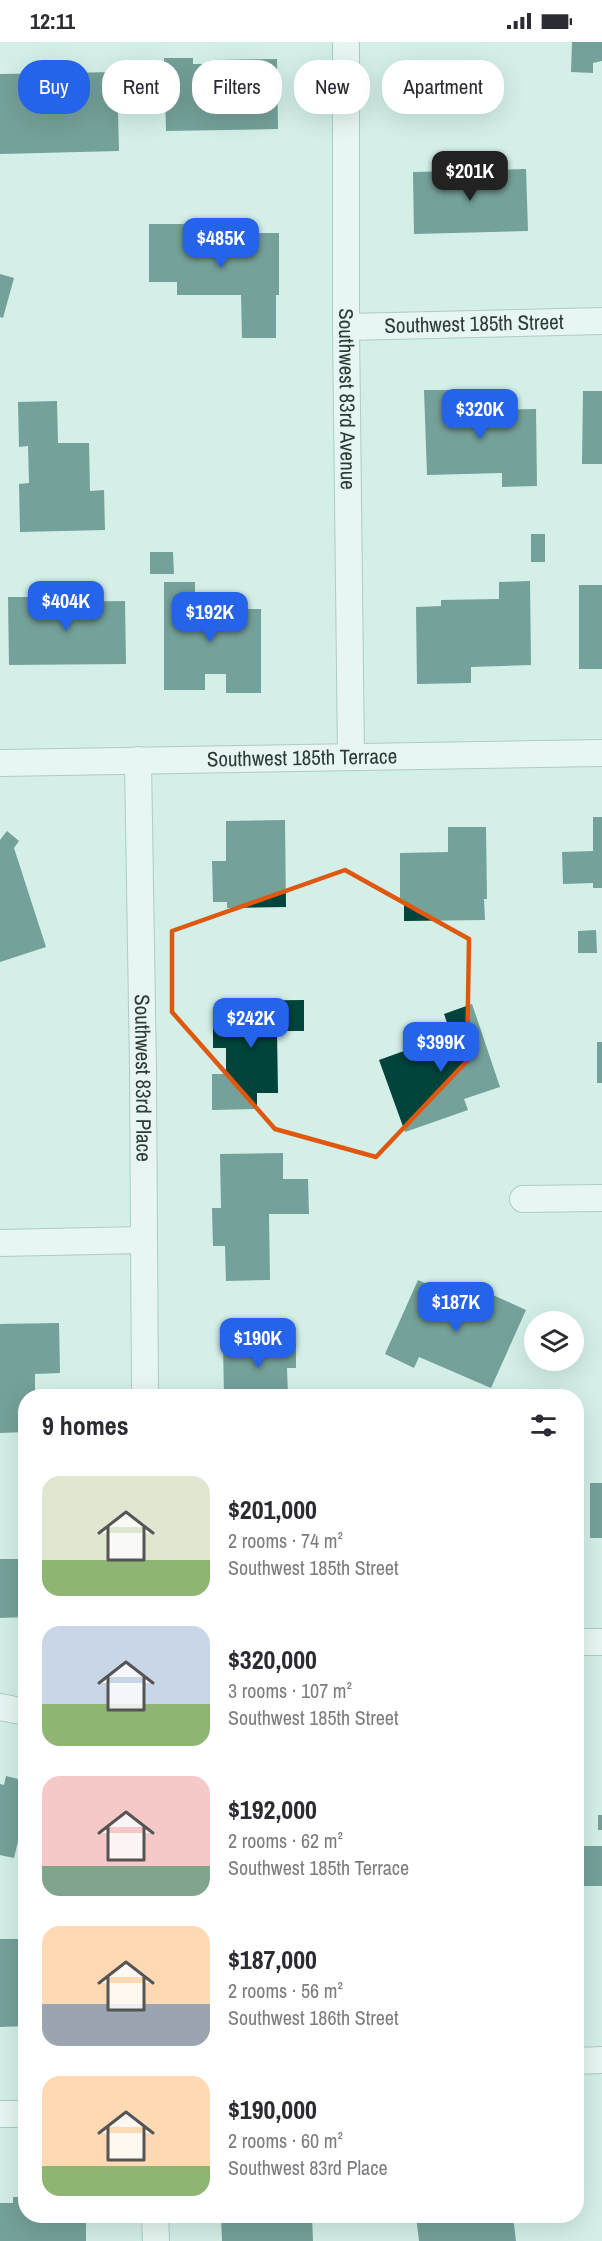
<!DOCTYPE html>
<meta charset="utf-8">
<style>
:root{--surface:#fff;--page:#f2f2f3;--text:#2b2b33;--muted:#7c7c81;--accent:#2563eb}
body{margin:0;font-family:"Archivo Narrow",sans-serif;background:var(--page);color:var(--text);height:100vh;display:flex;flex-direction:column;font-size:22px;white-space:nowrap}
*{box-sizing:border-box;margin:0}
p{font-size:20px;color:var(--muted)}
.icon{flex:none;width:33px;height:33px;fill:none;stroke:currentColor;stroke-width:2;stroke-linecap:round;stroke-linejoin:round}
.map{position:relative;flex:1;overflow:hidden}
.side{position:absolute;left:18px;top:1347px;width:566px;height:834px;display:flex;flex-direction:column;background:var(--surface);border-radius:24px;box-shadow:0 6px 24px #0002}
.side>*{flex:none}
.hud{position:absolute;left:18px;top:18px;width:567px;height:54px;display:flex;gap:12px}
.fabs{position:absolute;left:524px;top:1269px;display:grid;gap:12px}
.fabs a{display:grid;place-items:center;width:60px;height:60px;border-radius:50%;background:var(--surface);box-shadow:0 6px 24px #0002;font-size:30px}
.price{position:absolute;translate:-50% -51px;padding:0 14px;border-radius:12px;background:var(--accent);color:#fff;font-size:20px;line-height:39px;filter:drop-shadow(0 2px 3px #0008)}
.price::after{content:'';position:absolute;left:50%;top:36px;width:18px;height:14px;margin-left:-9px;background:inherit;clip-path:polygon(0 0,100% 0,50% 100%)}
.price.active{background:#222;color:#fff}
ul{padding:0;list-style:none}
li{display:flex;align-items:center;gap:18px;height:150px;padding:0 24px}
li span{display:grid;place-items:center;flex:none;width:168px;height:120px;border-radius:18px;color:#555}
li>.icon{margin-inline-start:auto}
span .icon{width:72px;height:72px;fill:#fffc;stroke-width:1}
li b{font-size:26px}
h2{display:flex;justify-content:space-between;align-items:center;height:72px;padding:0 24px;font-size:26px}
.pill{padding:0 21px;border-radius:24px;background:var(--surface);box-shadow:0 6px 24px #0002;font-size:21px;line-height:54px}
.pill.active{background:var(--accent);color:#fff}
.status{display:flex;justify-content:space-between;align-items:center;height:42px;padding:0 30px;background:var(--surface);direction:ltr}
.status svg{height:16px;fill:currentColor}
.map>svg:first-child{display:block}
.building{fill:#00443b}
.lines{fill:none;stroke-linecap:round;stroke-linejoin:round}
.street-casing{stroke:#859f99;stroke-width:28}
.street{stroke:#fff;stroke-width:26}
.marked{fill:none;stroke:#df580e;stroke-width:4.5;stroke-linejoin:round}
.labels{text-anchor:middle;stroke-width:6;stroke-linejoin:round;paint-order:stroke}
.street-label{font-size:21px;fill:#303b38;stroke:#e0fcf5}
</style>
<div class="status"><b>12:11</b><svg viewBox="0 0 49 12"><path d="M0 12V9h3v3zM5 12V6h3v6zM10 12V3h3v9zM15 12V0h3v12zM26 1h20v11H26zM47 4h2v5h-2z"/></svg></div>
<div class="map">
<svg width="602" height="2199" viewBox="0 0 602 2199">
<rect width="100%" height="100%" fill="#d3efe8"/>
<path class="building" d="M 572,0 L 602,0 L 602,19 L 593,21 L 593,31 L 571,30 Z
M 164,16 L 193,16 L 193,22 L 215,22 L 215,18 L 277,17 L 278,87 L 166,89 Z
M 117,30 L 119,109 L 0,112 L 0,32 Z
M 526,127 L 528,189 L 414,192 L 413,130 Z
M 149,182 L 213,182 L 213,191 L 279,191 L 279,253 L 276,253 L 276,296 L 242,296 L 241,253 L 177,253 L 177,240 L 149,240 Z
M 0,232 L 14,236 L 3,276 L 0,275 Z
M 424,348 L 466,348 L 466,368 L 536,367 L 537,444 L 502,445 L 502,431 L 427,433 Z
M 583,349 L 602,349 L 602,422 L 582,422 Z
M 57,359 L 58,401 L 89,401 L 90,449 L 104,448 L 105,488 L 20,490 L 19,442 L 29,441 L 28,404 L 19,405 L 18,360 Z
M 531,492 L 545,492 L 545,520 L 531,520 Z
M 150,510 L 173,510 L 174,532 L 150,532 Z
M 530,539 L 531,623 L 471,625 L 471,641 L 417,642 L 416,565 L 441,564 L 441,558 L 499,557 L 499,540 Z
M 164,540 L 195,540 L 195,567 L 261,567 L 261,651 L 226,651 L 226,632 L 205,632 L 205,648 L 164,648 Z
M 579,543 L 602,543 L 602,627 L 579,627 Z
M 8,555 L 48,555 L 48,560 L 125,559 L 126,622 L 9,623 Z
M 593,775 L 602,775 L 602,846 L 593,846 L 593,841 L 563,842 L 562,810 L 593,809 Z
M 285,778 L 286,865 L 227,866 L 227,860 L 213,860 L 212,819 L 226,819 L 226,779 Z
M 448,785 L 486,785 L 487,857 L 484,857 L 485,878 L 404,879 L 404,858 L 400,858 L 400,811 L 448,810 Z
M 7,789 L 19,799 L 14,806 L 46,905 L 0,920 L 0,798 Z
M 596,888 L 597,911 L 578,911 L 578,889 Z
M 304,958 L 304,989 L 277,989 L 278,1051 L 257,1051 L 257,1067 L 212,1068 L 212,1032 L 226,1032 L 226,1006 L 213,1006 L 213,974 L 217,974 L 217,959 Z
M 472,962 L 500,1045 L 464,1057 L 468,1068 L 405,1090 L 379,1018 L 451,992 L 444,972 Z
M 597,1000 L 602,1000 L 602,1041 L 597,1041 Z
M 283,1111 L 283,1137 L 308,1137 L 309,1172 L 269,1172 L 270,1238 L 226,1239 L 225,1204 L 213,1204 L 212,1166 L 221,1166 L 220,1112 Z
M 418,1238 L 486,1268 L 493,1253 L 526,1268 L 491,1346 L 419,1315 L 414,1326 L 385,1312 Z
M 59,1281 L 60,1331 L 35,1332 L 35,1354 L 26,1354 L 26,1390 L 0,1391 L 0,1282 Z
M 296,1302 L 296,1326 L 287,1326 L 288,1354 L 224,1354 L 223,1303 Z
M 590,1441 L 602,1441 L 602,1496 L 590,1496 Z
M 0,1517 L 26,1517 L 26,1575 L 0,1576 Z
M 6,1734 L 26,1739 L 26,1793 L 20,1791 L 14,1816 L 0,1813 L 0,1742 L 4,1743 Z
M 598,1773 L 602,1773 L 602,1788 L 598,1788 Z
M 576,1804 L 602,1804 L 602,1844 L 576,1844 Z
M 0,1897 L 26,1897 L 26,1984 L 0,1985 Z
M 13,2155 L 26,2155 L 26,2174 L 86,2174 L 86,2199 L 0,2199 L 0,2161 L 13,2161 Z
M 221,2174 L 312,2174 L 313,2199 L 222,2199 Z
M 416,2174 L 513,2174 L 516,2199 L 419,2199 Z"/>
<g class="lines">
<g class="street-casing">
<g id="street">
<path id="s1" d="M 346,0 L 346,285 L 351,715"/>
<path id="s2" d="M 346,285 L 602,279"/>
<path id="s3" d="M 138,718 L 143,1028 L 145,1354"/>
<path id="s4" d="M 0,721 L 602,711"/>
<path d="M 523,1157 L 602,1156"/>
<path d="M 0,1201 L 143,1198"/>
<path d="M 576,1600 L 602,1600"/>
<path d="M 0,1665 L 26,1670"/>
<path d="M 576,2019 L 602,2018"/>
<path d="M 0,2072 L 26,2072"/>
<path d="M 155,2174 L 156,2199"/>
</g>
</g>
<use href="#street" class="street"/>
</g>
<path d="M0 0H602V2199H0ZM 345,828 L 469,897 L 467,1019 L 376,1115 L 275,1087 L 172,970 L 172,889 Z" fill="#d3efe8" fill-opacity=".55" fill-rule="evenodd"/>
<path class="marked" d="M 345,828 L 469,897 L 467,1019 L 376,1115 L 275,1087 L 172,970 L 172,889 Z"/>
<g class="labels">
<g class="street-label">
<text dy="7" stroke="none"><textPath href="#s2" startOffset="128">Southwest 185th Street</textPath></text>
<text dy="7" stroke="none"><textPath href="#s1" startOffset="357">Southwest 83rd Avenue</textPath></text>
<text dy="7" stroke="none"><textPath href="#s4" startOffset="302">Southwest 185th Terrace</textPath></text>
<text dy="7" stroke="none"><textPath href="#s3" startOffset="318">Southwest 83rd Place</textPath></text>
</g>
</g>
</svg>
<div class="fabs">
<a><svg class="icon" aria-label="layers" viewBox="0 0 24 24"><path d="M12 4l9 5-9 5-9-5zM3 14l9 5 9-5"/></svg></a>
</div>
<b class="price active" style="left:470px;top:160px">$201K</b>
<b class="price" style="left:221px;top:227px">$485K</b>
<b class="price" style="left:480px;top:398px">$320K</b>
<b class="price" style="left:66px;top:590px">$404K</b>
<b class="price" style="left:210px;top:601px">$192K</b>
<b class="price" style="left:251px;top:1007px">$242K</b>
<b class="price" style="left:441px;top:1031px">$399K</b>
<b class="price" style="left:456px;top:1291px">$187K</b>
<b class="price" style="left:258px;top:1327px">$190K</b>
<div class="hud">
<a class="pill active">Buy</a>
<a class="pill">Rent</a>
<a class="pill">Filters</a>
<a class="pill">New</a>
<a class="pill">Apartment</a>
</div>
<section class="side">
<h2>9 homes<svg class="icon" aria-label="filters" viewBox="0 0 24 24"><path d="M4 7h16M4 17h16"/><circle cx="9" cy="7" r="2"/><circle cx="15" cy="17" r="2"/></svg></h2>
<ul>
<li><span style="background:linear-gradient(#dfe7d0 70%,#8fb573 0)"><svg class="icon" aria-label="home" viewBox="0 0 24 24"><path d="M3 11l9-7 9 7M6 9v11h12V9"/></svg></span><div><b>$201,000</b><p>2 rooms · 74 m²</p><p>Southwest 185th Street</p></div></li>
<li><span style="background:linear-gradient(#c9d6e8 65%,#8fb573 0)"><svg class="icon" aria-label="home" viewBox="0 0 24 24"><path d="M3 11l9-7 9 7M6 9v11h12V9"/></svg></span><div><b>$320,000</b><p>3 rooms · 107 m²</p><p>Southwest 185th Street</p></div></li>
<li><span style="background:linear-gradient(#f6c9c9 75%,#7fa58c 0)"><svg class="icon" aria-label="home" viewBox="0 0 24 24"><path d="M3 11l9-7 9 7M6 9v11h12V9"/></svg></span><div><b>$192,000</b><p>2 rooms · 62 m²</p><p>Southwest 185th Terrace</p></div></li>
<li><span style="background:linear-gradient(#ffd9b3 65%,#9aa5b1 0)"><svg class="icon" aria-label="home" viewBox="0 0 24 24"><path d="M3 11l9-7 9 7M6 9v11h12V9"/></svg></span><div><b>$187,000</b><p>2 rooms · 56 m²</p><p>Southwest 186th Street</p></div></li>
<li><span style="background:linear-gradient(#ffd9b3 75%,#8fb573 0)"><svg class="icon" aria-label="home" viewBox="0 0 24 24"><path d="M3 11l9-7 9 7M6 9v11h12V9"/></svg></span><div><b>$190,000</b><p>2 rooms · 60 m²</p><p>Southwest 83rd Place</p></div></li>
</ul>
</section>
</div>
